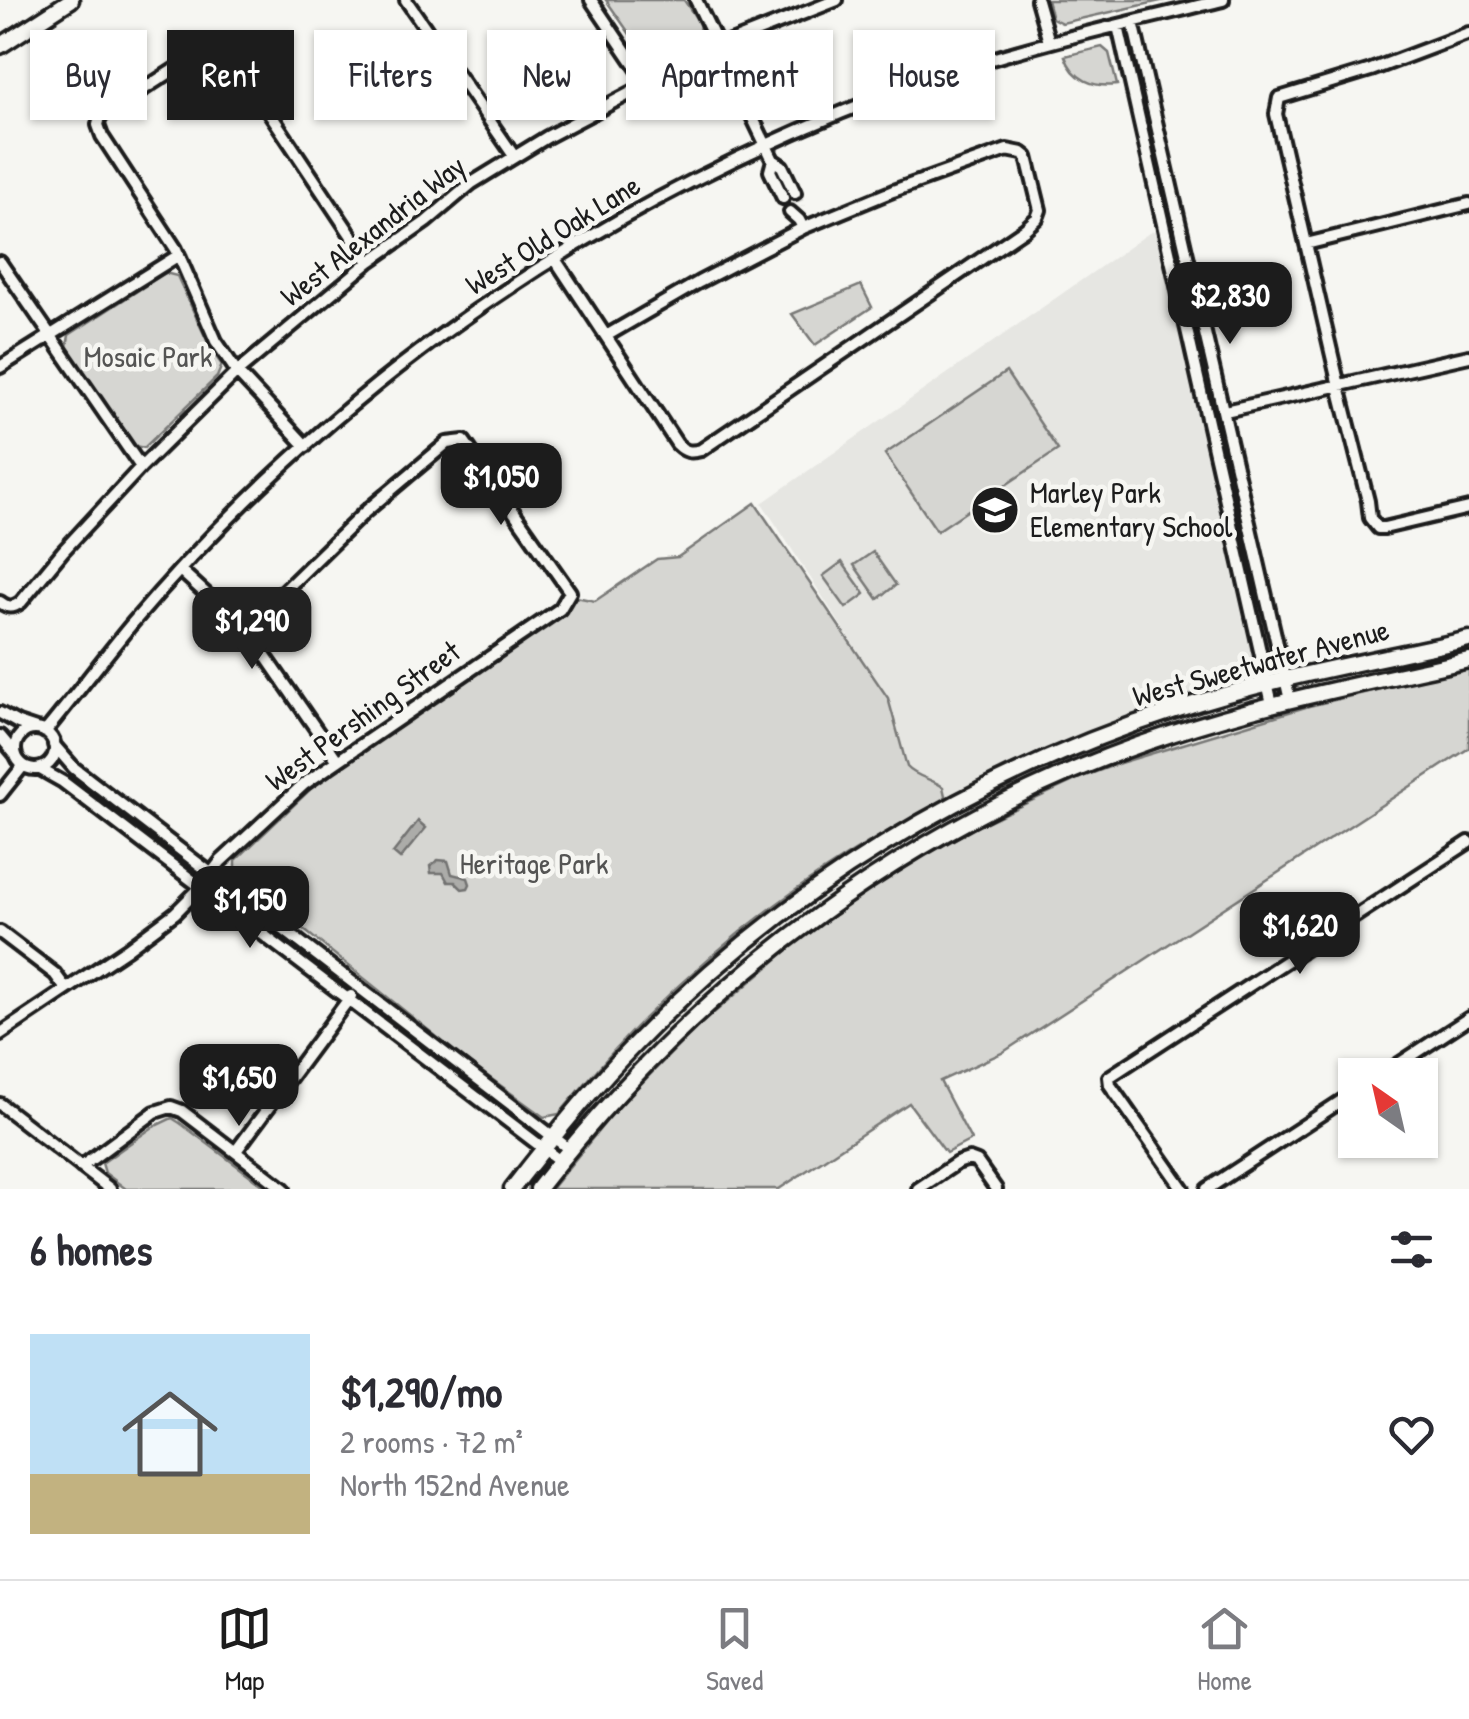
<!DOCTYPE html>
<meta charset="utf-8">
<style>
:root{--surface:#fff;--page:#f7f7f7;--text:#2b2b33;--muted:#7c7c81;--line:#e1e1e2;--accent:#1c1c1c}
body{margin:0;font-family:"Patrick Hand",sans-serif;background:var(--page);color:var(--text);height:100vh;display:flex;flex-direction:column;font-size:38px;white-space:nowrap}
*{box-sizing:border-box;margin:0}
p{font-size:32px;color:var(--muted)}
.icon{flex:none;width:55px;height:55px;fill:none;stroke:currentColor;stroke-width:2;stroke-linecap:round;stroke-linejoin:round}
.map{position:relative;height:1189px;overflow:hidden}
.side{display:flex;flex-direction:column;background:var(--surface);flex:1}
.side>*{flex:none}
.banner{position:absolute;left:30px;top:30px;width:1410px;height:90px;display:flex;gap:20px}
.needle{width:65px;rotate:326deg}
.fabs{position:absolute;left:1338px;top:1058px;display:grid;gap:20px}
.fabs a{display:grid;place-items:center;width:100px;height:100px;border-radius:0px;background:var(--surface);box-shadow:0 2px 8px #0004;font-size:50px}
.price{position:absolute;translate:-50% -85px;padding:0 22px;border-radius:20px;background:var(--accent);color:#fff;font-size:32px;line-height:65px;filter:drop-shadow(0 2px 5px #0008)}
.price::after{content:'';position:absolute;left:50%;top:60px;width:30px;height:22px;margin-left:-15px;background:inherit;clip-path:polygon(0 0,100% 0,50% 100%)}
.price.selected{background:#222;color:#fff}
ul{padding:0;list-style:none}
li{display:flex;align-items:center;gap:30px;height:250px;padding:0 30px}
li+li{border-top:2px solid var(--line)}
li span{display:grid;place-items:center;flex:none;width:280px;height:200px;border-radius:0px;color:#555}
li>.icon{margin-inline-start:auto}
span .icon{width:120px;height:120px;fill:#fffc;stroke-width:1}
li b{font-size:42px}
h2{display:flex;justify-content:space-between;align-items:center;height:120px;padding:0 30px;font-size:42px}
.chip{padding:0 35px;border-radius:0px;background:var(--surface);box-shadow:0 2px 8px #0004;font-size:35px;line-height:90px}
.chip.selected{background:var(--accent);color:#fff}
.dock{display:flex;justify-content:space-around;align-items:center;height:140px;border-top:2px solid var(--line);background:var(--surface);font-size:28px;color:var(--muted)}
.dock a{display:grid;justify-items:center;gap:5px}
.dock .selected{color:var(--accent)}
.map>svg:first-child{display:block}
.built{fill:#e6e6e2}
.green{fill:#d6d6d2;stroke:#797977;stroke-width:2.5}
.water{fill:#acaca9;stroke:#727271;stroke-width:2.5}
.lines{fill:none;stroke-linecap:round;stroke-linejoin:round}
.street-tunnel{stroke:#d5d5d2;stroke-width:10;stroke-dasharray:10 5;stroke-linecap:butt}
.street-casing{stroke:#1c1c1c;stroke-width:18}
.secondary-casing{stroke:#1c1c1c;stroke-width:21}
.street{stroke:#f6f6f2;stroke-width:10}
.secondary{stroke:#f6f6f2;stroke-width:14}
.labels{text-anchor:middle;stroke-width:9;stroke-linejoin:round;paint-order:stroke}
.street-label{font-size:30px;fill:#1c1c1c;stroke:#f6f6f2}
.park-label{font-size:30px;fill:#545453;stroke:#f6f6f2}
.poi-label{font-size:30px;fill:#1c1c1c;stroke:#f6f6f2;text-anchor:start}
</style>
<div class="map">
<svg width="1469" height="1189" viewBox="0 0 1469 1189">
<rect width="100%" height="100%" fill="#f6f6f2"/>
<filter id="ink" filterUnits="userSpaceOnUse"><feTurbulence type="fractalNoise" baseFrequency=".01" numOctaves="2"/><feDisplacementMap in="SourceGraphic" scale="20" xChannelSelector="R" yChannelSelector="G"/><feConvolveMatrix kernelMatrix="1 2 1 2 8 2 1 2 1" color-interpolation-filters="sRGB"/></filter>
<g filter="url(#ink)">
<path class="built" d="M 1160,229 L 1250,637 L 1255,661 L 1254,670 L 1246,679 L 1236,683 L 1148,709 L 1059,743 L 946,800 L 943,787 L 933,780 L 909,771 L 906,767 L 888,698 L 762,503 L 1149,233 Z"/>
<path class="green" d="M 606,0 L 684,0 L 700,24 L 697,46 L 648,60 Z
M 1047,0 L 1165,0 L 1062,23 L 1052,18 Z
M 1102,47 L 1109,53 L 1117,85 C 1094,88 1073,80 1065,56 Z
M 165,273 L 177,276 L 212,351 L 222,365 L 217,377 L 144,448 L 135,446 L 67,347 L 69,335 Z
M 861,285 L 872,307 L 815,345 L 792,314 Z
M 1006,372 L 1058,450 L 937,531 L 885,454 Z
M 755,503 L 888,698 L 907,767 C 916,777 932,779 943,787 L 946,800 C 833,856 729,933 641,1022 C 612,1051 586,1083 559,1114 L 544,1117 L 468,1062 L 236,875 L 236,860 L 317,783 L 564,614 L 576,597 L 595,601 L 657,559 L 678,557 Z
M 873,552 L 896,585 L 878,599 L 854,565 Z
M 842,562 L 865,594 L 846,608 L 823,576 Z
M 1469,668 L 1469,748 L 1002,1053 L 940,1081 L 971,1140 L 946,1153 L 909,1103 L 779,1189 L 551,1189 L 618,1107 L 695,1029 L 797,942 L 860,896 L 921,858 L 980,825 L 1082,777 L 1120,763 L 1309,706 Z
M 172,1118 L 180,1123 L 268,1189 L 126,1189 L 105,1173 L 102,1163 L 153,1127 Z"/>
<path class="water" d="M 418,821 L 426,828 L 400,859 L 393,853 Z
M 438,860 L 448,861 L 452,874 L 468,878 L 470,884 L 468,888 L 462,889 L 455,882 L 448,882 L 443,873 L 431,873 L 430,866 Z"/>
<g class="lines">
<path class="street-tunnel" d="M 795,193 L 801,207"/>
<g class="street-casing">
<path id="street" d="M 406,0 L 514,156
M 591,0 L 647,83
M 696,0 L 773,160 L 770,171 L 783,198
M 1037,0 L 1049,42
M 1133,22 L 1290,700
M 1118,26 L 1272,704
M 1469,33 L 1371,70 L 1279,98 L 1276,114 L 1339,386 L 1368,501 L 1370,518 L 1378,528 L 1384,528 L 1469,508
M 773,160 L 782,166 L 795,193
M 790,212 L 799,220 L 803,228
M 1306,244 L 1469,204
M 555,259 L 677,444 C 685,452 690,453 701,450 L 1025,229 L 1037,218 L 1040,210 L 1027,157 L 1022,153 L 1007,150 L 893,191 L 803,228 L 699,282 L 606,336
M 0,262 L 141,467
M 0,367 L 179,255
M 1225,411 L 1469,356
M 306,446 L 237,372 L 216,341 L 176,249 L 102,136 L 98,125 L 100,117 L 211,46 L 221,45 L 229,52 L 369,262
M 180,570 L 251,635 L 338,761
M 0,602 C 8,608 13,608 21,602 L 63,551 L 141,467 L 237,372 L 369,262 L 426,222 L 472,183 L 547,137 L 718,47 L 837,0
M 0,713 L 18,723 L 36,729
M15 749a20 20 0 1 1 40 0a20 20 0 1 1-40 0Z
M 45,732 C 74,697 101,661 130,626 C 191,554 260,484 332,422 C 508,270 718,152 939,76 C 1031,44 1128,23 1223,0
M 0,736 L 15,754
M 54,745 L 74,768 L 569,1149
M 40,769 L 63,782 L 560,1161
M 0,795 L 23,766
M 0,932 L 55,974 L 66,989
M 0,1034 L 127,949 L 175,913 L 200,888 L 221,861 L 304,784 L 560,609 L 570,592 L 464,441 L 447,443 L 365,512 L 244,630
M 1382,1075 L 1469,1018
M 0,1104 L 110,1189
M 236,1151 L 351,996
M 81,1167 L 155,1112 L 171,1107 L 182,1111 L 284,1189
M 918,1189 L 957,1163 L 969,1159 L 977,1162 L 996,1189
M 1183,1189 L 1110,1085 L 1109,1077 L 1469,842
M 1207,1189 L 1355,1092"/>
</g>
<g class="secondary-casing">
<path id="secondary" d="M 0,46 L 71,0
M 512,1189 C 550,1140 590,1090 634,1045 C 783,890 972,776 1175,710 C 1270,678 1371,661 1469,639
M 538,1189 C 700,980 916,818 1168,735 C 1266,702 1368,683 1469,660"/>
</g>
<use href="#street" class="street"/>
<use href="#secondary" class="secondary"/>
</g>
</g>
<defs>
<g id="school-disc" transform="scale(2.5)"><circle r="9.5" fill="#1c1c1c" stroke="#f6f6f2"/><path d="M0-5L7-2L0 1L-7-2ZM-4 1L0 2.5L4 1V4Q0 6-4 4Z" fill="#fff"/></g>
</defs>
<g fill-rule="evenodd">
<use href="#school-disc" x="995" y="510"/>
</g>
<g class="labels">
<g class="street-label">
<text transform="translate(373 231) rotate(-38)" y="10">West Alexandria Way</text>
<text transform="translate(553 235) rotate(-32)" y="10">West Old Oak Lane</text>
<text transform="translate(1261 663) rotate(-15)" y="10">West Sweetwater Avenue</text>
<text transform="translate(363 716) rotate(-36)" y="10">West Pershing Street</text>
</g>
<g class="park-label">
<text x="148" y="367">Mosaic Park</text>
<text x="534" y="874">Heritage Park</text>
</g>
<g class="poi-label">
<text x="1030" y="503">Marley Park<tspan x="1030" dy="34">Elementary School</tspan></text>
</g>
</g>
</svg>
<div class="fabs">
<a><svg class="needle" viewBox="-14 -14 28 28"><path d="M0-13l5 13h-10z" fill="#e53935"/><path d="M0 13l5-13h-10z" fill="#7c7c81"/></svg></a>
</div>
<b class="price" style="left:1230px;top:347px">$2,830</b>
<b class="price" style="left:501px;top:528px">$1,050</b>
<b class="price selected" style="left:252px;top:672px">$1,290</b>
<b class="price" style="left:250px;top:951px">$1,150</b>
<b class="price" style="left:1300px;top:977px">$1,620</b>
<b class="price" style="left:239px;top:1129px">$1,650</b>
<div class="banner">
<a class="chip">Buy</a>
<a class="chip selected">Rent</a>
<a class="chip">Filters</a>
<a class="chip">New</a>
<a class="chip">Apartment</a>
<a class="chip">House</a>
</div>
</div>
<section class="side">
<h2>6 homes<svg class="icon" aria-label="filters" viewBox="0 0 24 24"><path d="M4 7h16M4 17h16"/><circle cx="9" cy="7" r="2"/><circle cx="15" cy="17" r="2"/></svg></h2>
<ul>
<li><span style="background:linear-gradient(#bfe0f5 70%,#c2b280 0)"><svg class="icon" aria-label="home" viewBox="0 0 24 24"><path d="M3 11l9-7 9 7M6 9v11h12V9"/></svg></span><div><b>$1,290/mo</b><p>2 rooms · 72 m²</p><p>North 152nd Avenue</p></div><svg class="icon" aria-label="heart" viewBox="0 0 24 24"><path d="M12 20l-8-8c-3-5 5-10 8-4 3-6 11-1 8 4z"/></svg></li>
</ul>
</section>
<nav class="dock">
<a class="selected"><svg class="icon" aria-label="map" viewBox="0 0 24 24"><path d="M3 6l6-2 6 2 6-2v14l-6 2-6-2-6 2zM9 4v14M15 6v14"/></svg>Map</a>
<a><svg class="icon" aria-label="saved" viewBox="0 0 24 24"><path d="M7 4h10v16l-5-4-5 4z"/></svg>Saved</a>
<a><svg class="icon" aria-label="home" viewBox="0 0 24 24"><path d="M3 11l9-7 9 7M6 9v11h12V9"/></svg>Home</a>
</nav>
